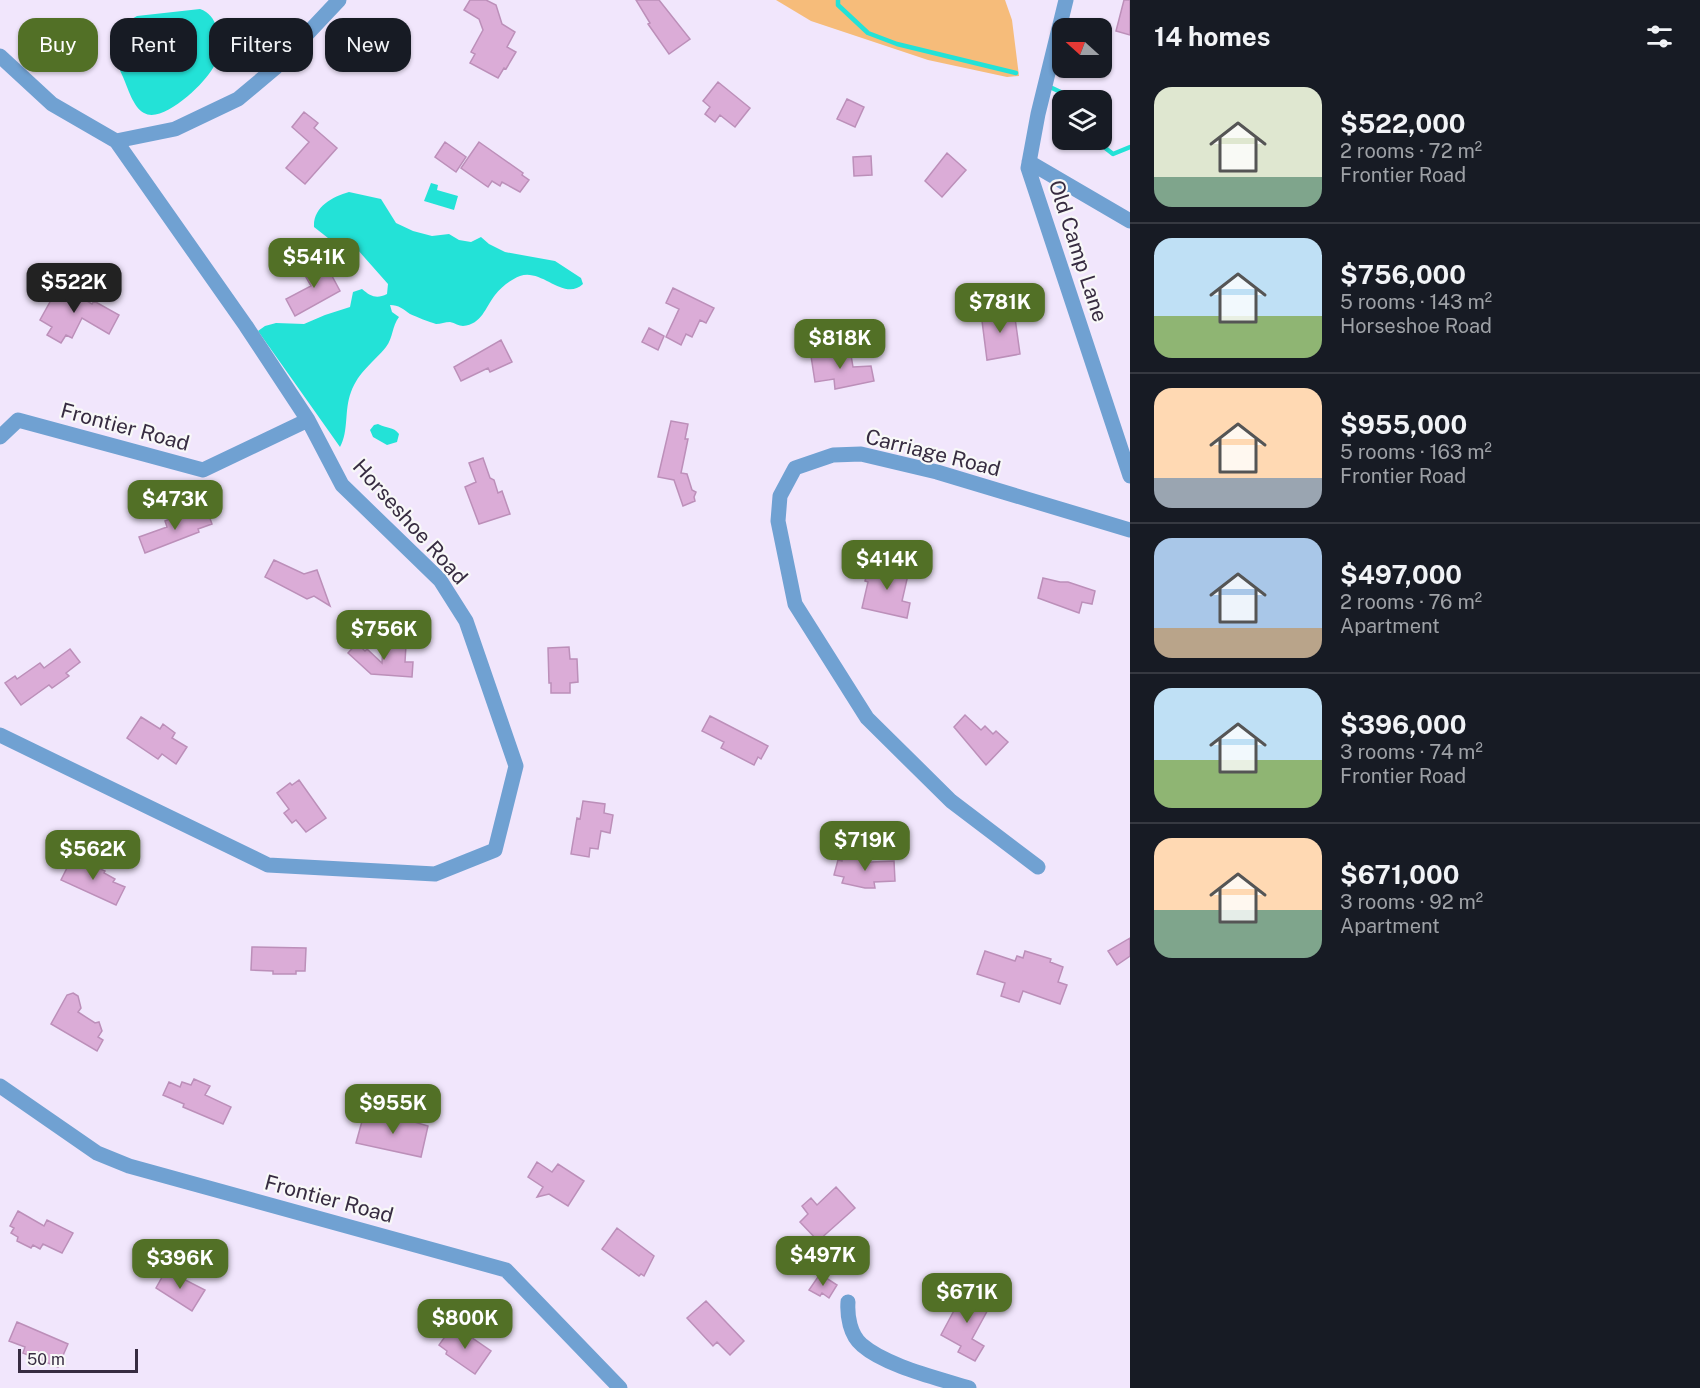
<!DOCTYPE html>
<meta charset="utf-8">
<style>
:root{--surface:#171b24;--page:#20242c;--text:#f1f3f6;--muted:#9ea1a6;--line:#363941;--accent:#527026}
body{margin:0;font-family:"Public Sans",sans-serif;background:var(--page);color:var(--text);height:100vh;display:flex;flex-direction:column;font-size:22px;white-space:nowrap}
*{box-sizing:border-box;margin:0}
p{font-size:20px;color:var(--muted)}
.icon{flex:none;width:33px;height:33px;fill:none;stroke:currentColor;stroke-width:2;stroke-linecap:round;stroke-linejoin:round}
.map{position:relative;flex:1;overflow:hidden}
.details{display:flex;flex-direction:column;background:var(--surface);width:570px}
.details>*{flex:none}
.hud{position:absolute;left:18px;top:18px;width:570px;height:54px;display:flex;gap:12px}
.needle{width:39px;rotate:291deg}
.buttons{position:absolute;left:1052px;top:18px;display:grid;gap:12px}
.buttons a{display:grid;place-items:center;width:60px;height:60px;border-radius:12px;background:var(--surface);box-shadow:0 2px 4px #0004;font-size:30px}
.scale{position:absolute;left:18px;bottom:15px;width:120px;box-sizing:border-box;padding-left:6px;border:3px solid #372c41;border-top:0;font-size:16px;line-height:21px;white-space:nowrap;color:#372c41;-webkit-text-stroke:4px #f8f8f8;paint-order:stroke}
.price{position:absolute;translate:-50% -51px;padding:0 14px;border-radius:12px;background:var(--accent);color:#fff;font-size:20px;line-height:39px;filter:drop-shadow(0 2px 3px #0008)}
.price::after{content:'';position:absolute;left:50%;top:36px;width:18px;height:14px;margin-left:-9px;background:inherit;clip-path:polygon(0 0,100% 0,50% 100%)}
.price.current{background:#222;color:#fff}
ul{padding:0;list-style:none}
li{display:flex;align-items:center;gap:18px;height:150px;padding:0 24px}
li+li{border-top:2px solid var(--line)}
li span{display:grid;place-items:center;flex:none;width:168px;height:120px;border-radius:18px;color:#555}
li>.icon{margin-inline-start:auto}
span .icon{width:72px;height:72px;fill:#fffc;stroke-width:1}
li b{font-size:26px}
h2{display:flex;justify-content:space-between;align-items:center;height:72px;padding:0 24px;font-size:26px}
.pill{padding:0 21px;border-radius:18px;background:var(--surface);box-shadow:0 2px 4px #0004;font-size:21px;line-height:54px}
.pill.current{background:var(--accent);color:#fff}
main{display:flex;flex:1;min-height:0}
.map>svg:first-child{display:block}
.green{fill:#f6bc7a}
.water{fill:#23e2d7}
.lines{fill:none;stroke-linecap:round;stroke-linejoin:round}
.stream{stroke:#23e2d7;stroke-width:4.5}
.building{fill:#dbacd7;stroke:#bc8fb9;stroke-width:1.5}
.minor{stroke:#70a1d2;stroke-width:15}
.labels{text-anchor:middle;stroke-width:4.5;stroke-linejoin:round;paint-order:stroke}
.street-label{font-size:21px;fill:#372c41;stroke:#f8f8f8}
</style>
<main>
<div class="map">
<svg width="1130" height="1388" viewBox="0 0 1130 1388">
<rect width="100%" height="100%" fill="#f1e6fc"/>
<path class="green" d="M 776,0 L 1005,0 L 1012,20 L 1019,76 L 1007,77 L 928,60 L 811,21 Z"/>
<path class="water" d="M 200,9 C 209,12 214,19 217,28 C 221,41 220,56 213,68 C 204,84 163,124 144,113 C 133,107 128,88 123,77 C 117,63 107,44 114,29 L 137,16 Z
M 431,183 L 438,185 L 437,190 L 458,196 L 454,210 L 424,201 Z
M 349,192 L 381,199 L 396,223 L 413,231 L 432,236 L 449,234 L 459,240 L 471,242 L 481,237 L 489,244 L 505,252 L 555,261 L 581,278 L 583,284 C 564,302 542,268 520,276 C 510,280 501,287 495,295 C 485,308 482,324 463,326 C 459,326 455,323 450,322 C 445,322 441,324 436,324 C 429,322 417,317 410,314 C 403,309 399,305 390,305 L 392,312 L 399,317 C 392,326 393,338 386,347 C 373,363 359,371 351,392 C 344,410 349,431 340,447 L 258,331 L 265,326 L 276,323 L 304,324 L 325,315 L 350,307 L 353,292 L 362,289 C 371,297 377,299 387,294 L 388,284 L 357,249 L 328,238 L 314,227 C 313,207 332,197 349,192 Z
M 378,424 C 387,429 393,426 399,434 L 397,442 L 387,445 L 373,437 L 370,430 L 374,425 Z"/>
<g class="lines">
<path class="stream" d="M 838,0 L 838,5 L 868,33 L 897,44 L 1016,73
M 1052,88 L 1069,96 L 1074,100
M 1095,140 L 1113,154 L 1130,147"/>
</g>
<path class="building" d="M 470,0 L 486,0 L 496,5 L 502,24 L 515,32 L 507,47 L 516,52 L 506,69 L 504,68 L 498,78 L 470,63 L 475,54 L 471,52 L 483,30 L 479,19 L 464,10 Z
M 636,0 L 659,0 L 690,39 L 669,54 L 648,24 L 650,23 Z
M 1124,0 L 1130,0 L 1130,35 L 1116,31 Z
M 718,82 L 750,108 L 735,127 L 720,115 L 715,122 L 705,114 L 710,107 L 703,101 Z
M 847,99 L 864,107 L 855,127 L 837,119 Z
M 304,112 L 318,123 L 314,128 L 337,148 L 305,184 L 286,168 L 309,142 L 292,127 Z
M 445,142 L 466,157 L 456,172 L 435,157 Z
M 479,142 L 523,173 L 522,175 L 529,180 L 520,192 L 502,182 L 500,186 L 492,181 L 488,187 L 461,168 Z
M 947,153 L 966,170 L 942,197 L 925,181 Z
M 871,156 L 872,175 L 854,176 L 853,157 Z
M 324,261 L 340,291 L 295,316 L 286,299 L 311,286 L 303,272 Z
M 54,282 L 92,304 L 94,301 L 119,315 L 109,334 L 82,318 L 72,338 L 66,335 L 61,343 L 47,335 L 52,327 L 40,320 L 51,300 L 46,297 Z
M 673,288 L 714,308 L 706,323 L 700,320 L 692,337 L 686,334 L 681,345 L 666,337 L 679,309 L 666,303 Z
M 1011,308 L 1013,318 L 1015,318 L 1020,354 L 987,360 L 981,313 Z
M 649,328 L 664,336 L 658,350 L 642,342 Z
M 501,340 L 512,362 L 490,372 L 488,368 L 461,381 L 454,367 Z
M 842,351 L 843,356 L 851,355 L 853,367 L 871,366 L 874,381 L 835,389 L 834,379 L 815,382 L 811,356 Z
M 671,421 L 688,424 L 685,439 L 688,439 L 681,473 L 687,474 L 692,490 L 696,492 L 694,497 L 695,501 L 683,506 L 674,480 L 658,477 Z
M 483,458 L 490,478 L 494,480 L 498,493 L 502,491 L 510,514 L 479,524 L 465,487 L 476,482 L 469,463 Z
M 191,510 L 194,518 L 208,513 L 212,524 L 198,529 L 199,532 L 145,553 L 139,537 L 167,527 L 165,521 Z
M 274,560 L 304,574 L 317,570 L 330,606 L 314,596 L 307,599 L 265,577 Z
M 892,564 L 907,567 L 906,574 L 908,575 L 902,601 L 910,603 L 907,618 L 862,608 L 868,582 L 865,581 L 869,566 L 891,571 Z
M 1043,578 L 1060,582 L 1068,582 L 1095,591 L 1092,604 L 1082,602 L 1079,613 L 1038,598 Z
M 357,643 L 365,651 L 367,649 L 382,663 L 383,643 L 406,645 L 405,662 L 413,662 L 412,677 L 371,674 L 348,653 Z
M 569,647 L 570,659 L 577,659 L 578,682 L 570,683 L 570,693 L 551,693 L 551,683 L 549,683 L 548,648 Z
M 70,649 L 80,662 L 66,673 L 69,676 L 52,688 L 49,685 L 21,705 L 5,683 L 15,676 L 17,679 L 40,663 L 44,668 Z
M 965,715 L 981,730 L 985,726 L 993,734 L 996,731 L 1008,742 L 986,765 L 954,727 Z
M 710,716 L 768,746 L 761,759 L 758,757 L 754,765 L 721,748 L 724,742 L 702,731 Z
M 141,717 L 160,729 L 163,724 L 175,733 L 172,738 L 187,747 L 176,764 L 162,754 L 158,759 L 127,738 Z
M 299,780 L 326,818 L 306,832 L 296,820 L 292,823 L 284,813 L 289,809 L 277,793 L 290,783 L 292,785 Z
M 583,801 L 605,804 L 604,813 L 613,815 L 610,833 L 601,831 L 598,849 L 590,848 L 589,857 L 571,854 L 577,818 L 580,819 Z
M 73,856 L 105,871 L 104,873 L 115,879 L 113,882 L 125,887 L 116,905 L 61,880 Z
M 843,856 L 871,862 L 894,861 L 895,881 L 874,882 L 875,888 L 865,888 L 842,883 L 844,877 L 834,875 L 838,860 L 842,861 Z
M 1130,938 L 1130,956 L 1117,965 L 1108,951 Z
M 252,947 L 306,948 L 305,971 L 296,971 L 296,974 L 273,974 L 273,971 L 251,970 Z
M 985,951 L 1015,961 L 1017,956 L 1023,958 L 1025,951 L 1051,959 L 1050,962 L 1063,967 L 1058,982 L 1067,985 L 1060,1004 L 1023,991 L 1019,1002 L 1001,996 L 1005,983 L 977,974 Z
M 73,993 L 78,996 L 81,1008 L 78,1012 L 95,1023 L 99,1022 L 102,1031 L 98,1037 L 103,1040 L 97,1051 L 51,1024 L 67,995 Z
M 194,1079 L 210,1086 L 205,1095 L 231,1107 L 223,1124 L 183,1107 L 184,1104 L 163,1095 L 169,1082 L 180,1087 L 182,1082 L 191,1085 Z
M 364,1114 L 393,1121 L 394,1116 L 428,1126 L 421,1157 L 356,1143 Z
M 537,1162 L 552,1172 L 558,1164 L 584,1181 L 568,1206 L 549,1194 L 537,1197 L 543,1187 L 528,1177 Z
M 836,1187 L 855,1208 L 818,1241 L 800,1222 L 808,1214 L 802,1206 L 811,1198 L 817,1205 Z
M 18,1211 L 44,1226 L 47,1220 L 73,1233 L 62,1253 L 43,1244 L 40,1249 L 33,1245 L 31,1248 L 17,1241 L 18,1237 L 11,1233 L 14,1228 L 10,1226 Z
M 617,1228 L 654,1256 L 644,1276 L 641,1274 L 639,1276 L 602,1249 Z
M 166,1270 L 205,1290 L 192,1311 L 156,1288 Z
M 820,1274 L 837,1285 L 829,1298 L 822,1293 L 820,1296 L 809,1290 Z
M 965,1290 L 991,1304 L 972,1339 L 984,1346 L 975,1361 L 958,1352 L 961,1346 L 941,1335 Z
M 706,1301 L 744,1341 L 730,1355 L 717,1342 L 713,1346 L 687,1318 Z
M 17,1322 L 68,1344 L 58,1367 L 23,1353 L 25,1347 L 9,1341 Z
M 451,1328 L 459,1333 L 462,1331 L 491,1351 L 475,1374 L 446,1354 L 447,1351 L 439,1345 Z"/>
<g class="lines">
<path class="minor" d="M 1066,0 L 1038,114 L 1028,168 L 1130,476
M 0,56 L 52,104 L 116,141 L 175,129 L 238,99 L 275,68 L 339,0
M 1029,162 L 1130,221
M 0,437 L 18,420 L 203,470 L 308,420
M 0,735 L 268,865 L 435,874 L 495,850 L 516,766 L 466,621 L 440,580 L 342,485 L 308,420 L 246,326 L 116,141
M 1038,867 L 951,801 L 867,718 L 795,604 L 778,521 L 780,496 L 795,468 L 833,455 L 861,454 L 937,472 L 1130,530
M 0,1086 L 97,1153 L 129,1166 L 506,1270 L 620,1388
M 848,1302 C 847,1316 850,1335 862,1345 C 886,1366 938,1378 969,1388"/>
</g>
<g class="labels">
<g class="street-label">
<text transform="translate(1078 251) rotate(72)" y="7">Old Camp Lane</text>
<text transform="translate(125 427) rotate(15)" y="7">Frontier Road</text>
<text transform="translate(933 453) rotate(14)" y="7">Carriage Road</text>
<text transform="translate(410 522) rotate(48)" y="7">Horseshoe Road</text>
<text transform="translate(329 1199) rotate(15)" y="7">Frontier Road</text>
</g>
</g>
</svg>
<div class="buttons">
<a><svg class="needle" viewBox="-14 -14 28 28"><path d="M0-13l5 13h-10z" fill="#e53935"/><path d="M0 13l5-13h-10z" fill="#9ea1a6"/></svg></a>
<a><svg class="icon" aria-label="layers" viewBox="0 0 24 24"><path d="M12 4l9 5-9 5-9-5zM3 14l9 5 9-5"/></svg></a>
</div>
<div class="scale">50 m</div>
<b class="price" style="left:314px;top:289px">$541K</b>
<b class="price current" style="left:74px;top:314px">$522K</b>
<b class="price" style="left:1000px;top:334px">$781K</b>
<b class="price" style="left:840px;top:370px">$818K</b>
<b class="price" style="left:175px;top:531px">$473K</b>
<b class="price" style="left:887px;top:591px">$414K</b>
<b class="price" style="left:384px;top:661px">$756K</b>
<b class="price" style="left:865px;top:872px">$719K</b>
<b class="price" style="left:93px;top:881px">$562K</b>
<b class="price" style="left:393px;top:1135px">$955K</b>
<b class="price" style="left:823px;top:1287px">$497K</b>
<b class="price" style="left:180px;top:1290px">$396K</b>
<b class="price" style="left:967px;top:1324px">$671K</b>
<b class="price" style="left:465px;top:1350px">$800K</b>
<div class="hud">
<a class="pill current">Buy</a>
<a class="pill">Rent</a>
<a class="pill">Filters</a>
<a class="pill">New</a>
</div>
</div>
<section class="details">
<h2>14 homes<svg class="icon" aria-label="filters" viewBox="0 0 24 24"><path d="M4 7h16M4 17h16"/><circle cx="9" cy="7" r="2"/><circle cx="15" cy="17" r="2"/></svg></h2>
<ul>
<li><span style="background:linear-gradient(#dfe7d0 75%,#7fa58c 0)"><svg class="icon" aria-label="home" viewBox="0 0 24 24"><path d="M3 11l9-7 9 7M6 9v11h12V9"/></svg></span><div><b>$522,000</b><p>2 rooms · 72 m²</p><p>Frontier Road</p></div></li>
<li><span style="background:linear-gradient(#bfe0f5 65%,#8fb573 0)"><svg class="icon" aria-label="home" viewBox="0 0 24 24"><path d="M3 11l9-7 9 7M6 9v11h12V9"/></svg></span><div><b>$756,000</b><p>5 rooms · 143 m²</p><p>Horseshoe Road</p></div></li>
<li><span style="background:linear-gradient(#ffd9b3 75%,#9aa5b1 0)"><svg class="icon" aria-label="home" viewBox="0 0 24 24"><path d="M3 11l9-7 9 7M6 9v11h12V9"/></svg></span><div><b>$955,000</b><p>5 rooms · 163 m²</p><p>Frontier Road</p></div></li>
<li><span style="background:linear-gradient(#a9c7e8 75%,#b9a48a 0)"><svg class="icon" aria-label="home" viewBox="0 0 24 24"><path d="M3 11l9-7 9 7M6 9v11h12V9"/></svg></span><div><b>$497,000</b><p>2 rooms · 76 m²</p><p>Apartment</p></div></li>
<li><span style="background:linear-gradient(#bfe0f5 60%,#8fb573 0)"><svg class="icon" aria-label="home" viewBox="0 0 24 24"><path d="M3 11l9-7 9 7M6 9v11h12V9"/></svg></span><div><b>$396,000</b><p>3 rooms · 74 m²</p><p>Frontier Road</p></div></li>
<li><span style="background:linear-gradient(#ffd9b3 60%,#7fa58c 0)"><svg class="icon" aria-label="home" viewBox="0 0 24 24"><path d="M3 11l9-7 9 7M6 9v11h12V9"/></svg></span><div><b>$671,000</b><p>3 rooms · 92 m²</p><p>Apartment</p></div></li>
</ul>
</section>
</main>
